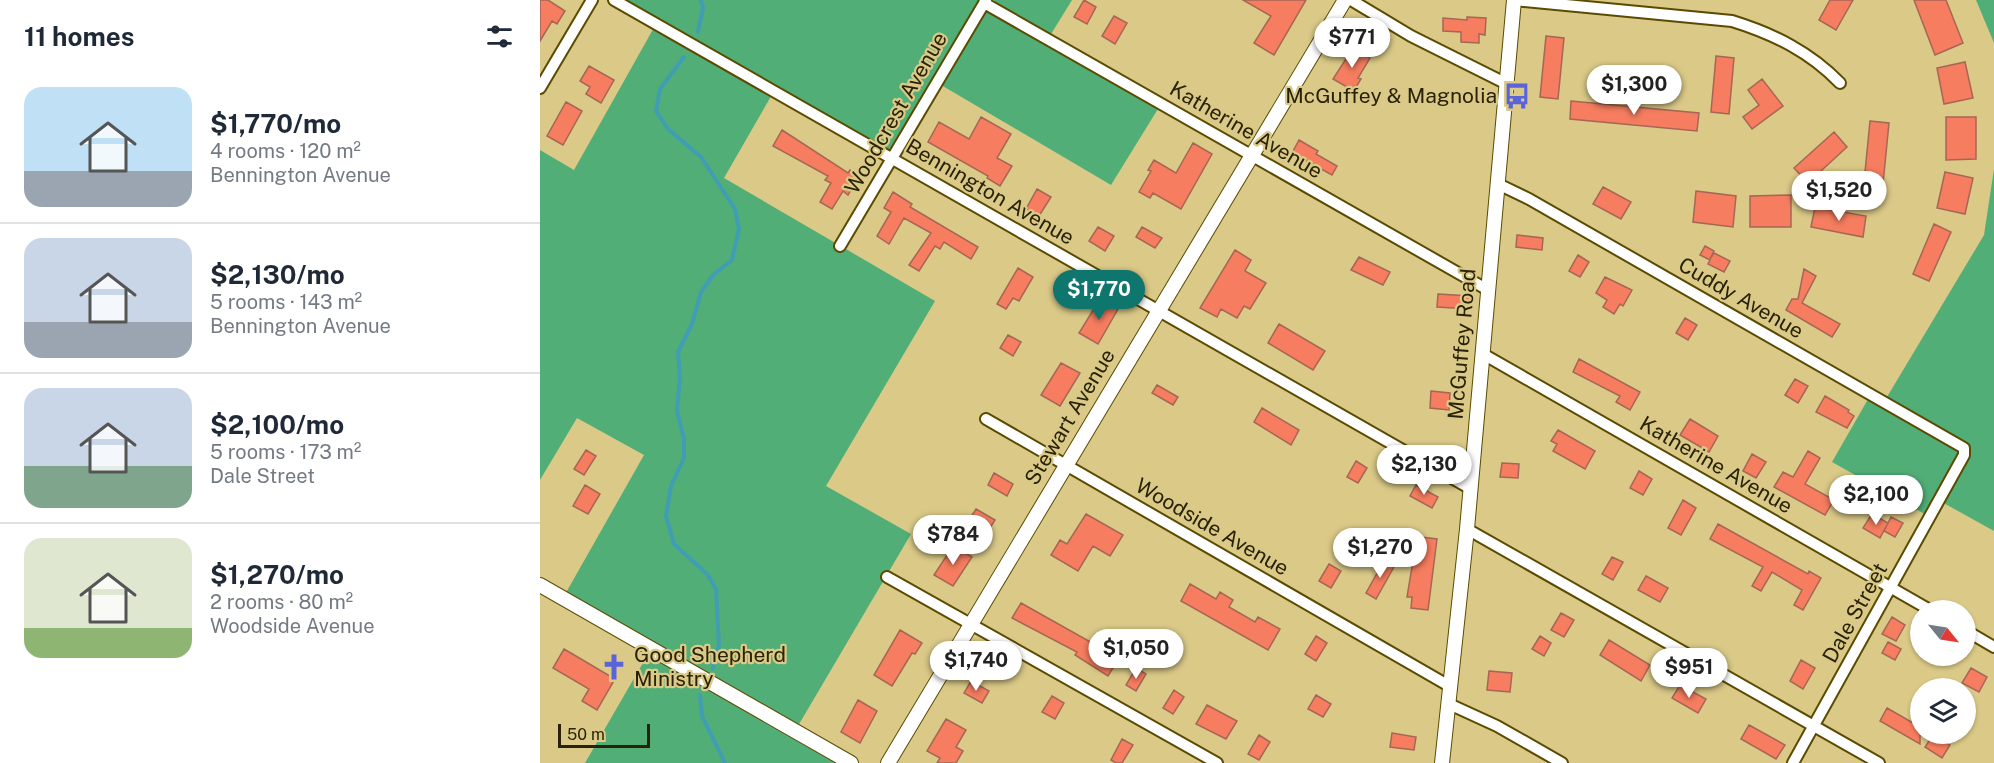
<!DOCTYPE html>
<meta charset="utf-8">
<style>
:root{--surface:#fff;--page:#f6f6f7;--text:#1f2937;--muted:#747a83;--line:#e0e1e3;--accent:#0f766e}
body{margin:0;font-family:"Public Sans",sans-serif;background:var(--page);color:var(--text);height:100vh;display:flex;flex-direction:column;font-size:22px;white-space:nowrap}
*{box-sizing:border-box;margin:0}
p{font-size:20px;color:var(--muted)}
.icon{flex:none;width:33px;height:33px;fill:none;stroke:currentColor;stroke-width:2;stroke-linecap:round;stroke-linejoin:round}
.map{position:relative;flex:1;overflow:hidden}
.drawer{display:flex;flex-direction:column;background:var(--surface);width:540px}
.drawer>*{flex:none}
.needle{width:39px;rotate:120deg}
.buttons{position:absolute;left:1370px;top:600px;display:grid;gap:12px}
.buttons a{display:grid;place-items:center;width:66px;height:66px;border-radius:50%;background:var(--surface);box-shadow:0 2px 4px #0004;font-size:30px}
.scale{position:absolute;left:18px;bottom:15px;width:92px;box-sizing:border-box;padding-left:6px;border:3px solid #292206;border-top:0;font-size:16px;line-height:21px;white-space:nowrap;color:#292206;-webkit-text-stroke:4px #dac987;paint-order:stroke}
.price{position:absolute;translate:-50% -51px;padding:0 14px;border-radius:21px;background:#fff;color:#222;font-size:20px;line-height:39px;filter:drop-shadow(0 2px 3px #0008)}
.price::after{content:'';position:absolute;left:50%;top:36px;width:18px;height:14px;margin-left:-9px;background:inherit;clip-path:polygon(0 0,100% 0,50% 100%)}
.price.on{background:var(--accent);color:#fff}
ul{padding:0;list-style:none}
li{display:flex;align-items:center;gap:18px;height:150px;padding:0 24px}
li+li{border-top:2px solid var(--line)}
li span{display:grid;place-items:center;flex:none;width:168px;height:120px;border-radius:18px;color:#555}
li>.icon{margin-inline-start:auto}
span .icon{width:72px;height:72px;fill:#fffc;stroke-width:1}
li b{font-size:26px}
h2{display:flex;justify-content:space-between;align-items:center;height:72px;padding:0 24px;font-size:26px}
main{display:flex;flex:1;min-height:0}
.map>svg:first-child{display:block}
.green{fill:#52ae77}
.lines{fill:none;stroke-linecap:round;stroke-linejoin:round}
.stream{stroke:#3f9eb3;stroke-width:4}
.building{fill:#f67d5f;stroke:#a66655;stroke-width:1.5}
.minor-casing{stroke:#5b4b00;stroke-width:14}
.tertiary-casing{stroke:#5b4b00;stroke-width:16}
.minor{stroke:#fff;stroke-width:10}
.tertiary{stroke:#fff;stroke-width:14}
.labels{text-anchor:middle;stroke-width:4.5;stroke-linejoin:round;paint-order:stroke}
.poi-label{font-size:21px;fill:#292206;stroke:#dac987;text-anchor:end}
.street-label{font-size:21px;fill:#292206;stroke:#dac987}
</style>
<main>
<section class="drawer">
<h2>11 homes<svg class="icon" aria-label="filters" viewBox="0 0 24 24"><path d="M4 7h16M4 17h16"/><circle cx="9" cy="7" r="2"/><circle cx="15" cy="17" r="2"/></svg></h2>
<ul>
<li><span style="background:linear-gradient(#bfe0f5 70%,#9aa5b1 0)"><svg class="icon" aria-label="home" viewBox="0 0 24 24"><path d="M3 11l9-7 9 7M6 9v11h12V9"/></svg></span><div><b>$1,770/mo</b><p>4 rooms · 120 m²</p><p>Bennington Avenue</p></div></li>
<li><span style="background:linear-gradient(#c9d6e8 70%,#9aa5b1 0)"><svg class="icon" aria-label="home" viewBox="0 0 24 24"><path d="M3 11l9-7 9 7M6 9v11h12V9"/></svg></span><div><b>$2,130/mo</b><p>5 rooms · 143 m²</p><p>Bennington Avenue</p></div></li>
<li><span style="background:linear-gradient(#c9d6e8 65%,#7fa58c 0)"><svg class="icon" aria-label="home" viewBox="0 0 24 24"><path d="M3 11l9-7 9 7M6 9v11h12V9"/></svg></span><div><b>$2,100/mo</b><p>5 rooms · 173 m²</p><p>Dale Street</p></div></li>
<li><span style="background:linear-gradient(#dfe7d0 75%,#8fb573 0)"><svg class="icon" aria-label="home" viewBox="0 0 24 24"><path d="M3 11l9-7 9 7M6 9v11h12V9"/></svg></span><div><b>$1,270/mo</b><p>2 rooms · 80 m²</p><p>Woodside Avenue</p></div></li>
</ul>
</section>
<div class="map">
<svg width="1454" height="763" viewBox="0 0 1454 763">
<rect width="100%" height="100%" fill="#dac987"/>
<path class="green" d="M 74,0 L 532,0 L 508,39 L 621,104 L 571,185 L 396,82 L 351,158 L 234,91 L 184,178 L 395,301 L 286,486 L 371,534 L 255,731 L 311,763 L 45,763 L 111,649 L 23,598 L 104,455 L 37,418 L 0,480 L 0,150 L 34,170 L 116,24 Z
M 1436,0 L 1454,0 L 1454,43 Z
M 1454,169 L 1454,531 L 1400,501 L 1390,517 L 1292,462 L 1331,394 L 1344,402 L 1444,235 Z"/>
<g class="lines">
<path class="stream" d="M 158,32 L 163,8 L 161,0
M 144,57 L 120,89 L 116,111 L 128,129 L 161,157 L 195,209 L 199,229 L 192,260 L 173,275 L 161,292 L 152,324 L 138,352 L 140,377 L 137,411 L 144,439 L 144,458 L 131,486 L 126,516 L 134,544 L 167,574 L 176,589 L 179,645 L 173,668
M 160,695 L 162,716 L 185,763"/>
</g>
<path class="building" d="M 0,0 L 8,0 L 25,11 L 17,24 L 12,21 L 0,41 Z
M 544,0 L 556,7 L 547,24 L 534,17 Z
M 703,0 L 766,0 L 734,55 L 714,43 L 731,16 Z
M 1290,0 L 1313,0 L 1296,30 L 1279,20 Z
M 1374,0 L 1406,0 L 1423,43 L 1395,55 Z
M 574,16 L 587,23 L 575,44 L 562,36 Z
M 927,17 L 946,18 L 945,35 L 939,34 L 939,43 L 921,42 L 921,32 L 903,31 L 903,18 L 927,20 Z
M 1006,36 L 1024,38 L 1018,99 L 1000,97 Z
M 813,48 L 830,58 L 818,78 L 821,79 L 816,87 L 814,86 L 812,90 L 793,79 Z
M 1176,56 L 1194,58 L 1189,114 L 1171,112 Z
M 1425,62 L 1433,98 L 1404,104 L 1397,68 Z
M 49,66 L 74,80 L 61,103 L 46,94 L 50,87 L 40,81 Z
M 1222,79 L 1243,106 L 1212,129 L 1203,117 L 1219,105 L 1208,90 Z
M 1031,101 L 1159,113 L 1157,131 L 1030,119 Z
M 26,102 L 42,111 L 23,145 L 7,136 Z
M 441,117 L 471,134 L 457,158 L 472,166 L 460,186 L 447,178 L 448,176 L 388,142 L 399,122 L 429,139 Z
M 1406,117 L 1436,117 L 1436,159 L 1406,160 Z
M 1330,121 L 1349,123 L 1343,184 L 1324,182 Z
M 242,130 L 308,173 L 310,170 L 319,175 L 308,195 L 303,191 L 292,209 L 280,202 L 291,183 L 285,180 L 288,176 L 233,146 Z
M 1294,132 L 1307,147 L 1270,181 L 1266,181 L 1254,168 Z
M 759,140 L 778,151 L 776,154 L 797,166 L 792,175 L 752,153 Z
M 653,143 L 672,154 L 641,209 L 613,193 L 610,198 L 599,192 L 611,171 L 608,170 L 614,160 L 636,173 Z
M 1405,172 L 1433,178 L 1425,214 L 1397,208 Z
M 1063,187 L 1091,202 L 1081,219 L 1053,204 Z
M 497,189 L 511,197 L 499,216 L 486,209 Z
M 1156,191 L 1196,196 L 1193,227 L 1153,222 Z
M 353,192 L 372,204 L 370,207 L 438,247 L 431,259 L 404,242 L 400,249 L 395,246 L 379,271 L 369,265 L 391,233 L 364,218 L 349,244 L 337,236 L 351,212 L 344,208 Z
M 1251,195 L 1251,227 L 1210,227 L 1210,196 Z
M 1275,207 L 1326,216 L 1323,237 L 1271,227 Z
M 1394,224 L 1411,232 L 1389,281 L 1373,274 Z
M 558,227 L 574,236 L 565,251 L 549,241 Z
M 602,227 L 622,238 L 615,248 L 596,237 Z
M 977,235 L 1003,238 L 1002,250 L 976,247 Z
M 1165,246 L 1174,251 L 1170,259 L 1174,253 L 1190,261 L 1184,272 L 1168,264 L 1170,260 L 1160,255 Z
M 695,250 L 711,260 L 705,271 L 726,283 L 710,309 L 704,306 L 697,318 L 681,309 L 677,317 L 660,308 Z
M 1038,255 L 1049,262 L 1040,277 L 1029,271 Z
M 819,257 L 850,272 L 843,285 L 811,270 Z
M 478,268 L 493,277 L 479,301 L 473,298 L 466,309 L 457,304 Z
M 1264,269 L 1276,276 L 1262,303 L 1300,324 L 1292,337 L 1246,310 L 1252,299 L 1258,299 Z
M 1065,277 L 1092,290 L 1083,306 L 1080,304 L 1074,314 L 1063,307 L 1067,300 L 1056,293 Z
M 898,294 L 931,296 L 930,309 L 897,307 Z
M 560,299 L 578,309 L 558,344 L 539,333 Z
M 1145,318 L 1157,325 L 1148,340 L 1136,333 Z
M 739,324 L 785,351 L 773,370 L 728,343 Z
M 468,335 L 481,342 L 473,356 L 460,348 Z
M 1039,359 L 1100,392 L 1090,410 L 1076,402 L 1080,396 L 1033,372 Z
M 521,363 L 540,373 L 520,406 L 501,395 Z
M 1255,379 L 1268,386 L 1258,403 L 1245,395 Z
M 617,385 L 638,397 L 633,405 L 612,393 Z
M 891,391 L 910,393 L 909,410 L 890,408 Z
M 1285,396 L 1309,410 L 1308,412 L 1314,416 L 1307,428 L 1276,412 Z
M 722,408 L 759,430 L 751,445 L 714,422 Z
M 1150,419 L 1178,436 L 1169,452 L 1140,435 Z
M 1018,430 L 1055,451 L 1045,469 L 1013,451 L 1017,444 L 1011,441 Z
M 46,450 L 56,456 L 44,475 L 34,469 Z
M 1268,451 L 1280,458 L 1265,484 L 1294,500 L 1285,515 L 1234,487 L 1243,472 L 1253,477 Z
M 1212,454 L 1226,462 L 1216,478 L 1203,471 Z
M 816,461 L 827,468 L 818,483 L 807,477 Z
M 962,463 L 979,464 L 978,478 L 960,477 Z
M 1099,471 L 1112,479 L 1103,495 L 1090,488 Z
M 454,473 L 473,484 L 467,496 L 448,485 Z
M 45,485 L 60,494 L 48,514 L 33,506 Z
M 876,485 L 898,497 L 892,508 L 870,496 Z
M 1143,500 L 1156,508 L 1141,535 L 1128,528 Z
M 436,509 L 455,520 L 448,531 L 429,520 Z
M 546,514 L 583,535 L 570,556 L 553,546 L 538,571 L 511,555 L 520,540 L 527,544 Z
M 1332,514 L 1348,523 L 1340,538 L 1323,528 Z
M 1351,517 L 1363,523 L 1355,537 L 1344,531 Z
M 1178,524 L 1268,574 L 1269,571 L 1281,578 L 1263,610 L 1254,605 L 1262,590 L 1232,572 L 1221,591 L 1212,586 L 1223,567 L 1170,539 Z
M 850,531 L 861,534 L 873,536 L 866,547 L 847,543 Z
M 873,536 L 897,539 L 888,610 L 871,608 L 872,597 L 867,597 L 875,549 L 872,548 Z
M 413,546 L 432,557 L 413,586 L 394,575 Z
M 1072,557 L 1083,562 L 1073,580 L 1062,574 Z
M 845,559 L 855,565 L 836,599 L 826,593 Z
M 789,564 L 801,571 L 791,588 L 779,581 Z
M 1106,576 L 1128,588 L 1120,602 L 1098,590 Z
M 650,584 L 676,599 L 680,592 L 693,600 L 689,607 L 715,622 L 718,617 L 740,629 L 728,650 L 641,601 Z
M 481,603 L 579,658 L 568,676 L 535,655 L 537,652 L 472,618 Z
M 1021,613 L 1034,620 L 1024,637 L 1011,630 Z
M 1352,617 L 1365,625 L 1356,641 L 1342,634 Z
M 360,630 L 382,643 L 375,654 L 372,653 L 352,686 L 334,675 Z
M 776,636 L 787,643 L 776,661 L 765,654 Z
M 1000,636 L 1011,643 L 1004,656 L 992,649 Z
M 1069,640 L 1110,665 L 1101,681 L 1060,655 Z
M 1348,642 L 1361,649 L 1355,660 L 1342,653 Z
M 24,649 L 75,679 L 57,710 L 42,701 L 49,689 L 13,668 Z
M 1261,660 L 1275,668 L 1263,689 L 1250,681 Z
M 596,668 L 606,674 L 596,691 L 586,685 Z
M 1431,668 L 1447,677 L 1439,692 L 1422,683 Z
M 949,671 L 972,673 L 970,692 L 947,690 Z
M 431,681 L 449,691 L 442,703 L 424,693 Z
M 1140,685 L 1166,699 L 1158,713 L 1132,698 Z
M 634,690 L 644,697 L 633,714 L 623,708 Z
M 776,695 L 791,704 L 783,717 L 768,709 Z
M 512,696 L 524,703 L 515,719 L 502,712 Z
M 318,700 L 337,711 L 320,743 L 301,732 Z
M 667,705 L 697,721 L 686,739 L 656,724 Z
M 1347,708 L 1380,727 L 1380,744 L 1340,721 Z
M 406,719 L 426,730 L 416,747 L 423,751 L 416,763 L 397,763 L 400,758 L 387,751 Z
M 1209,725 L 1245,745 L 1236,759 L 1201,739 Z
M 852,733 L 876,737 L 874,750 L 850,747 Z
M 719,735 L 730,742 L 719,760 L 708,754 Z
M 1393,735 L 1410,745 L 1402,758 L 1385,747 Z
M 582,739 L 593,745 L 582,763 L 576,763 L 571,760 Z"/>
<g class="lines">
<g class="minor-casing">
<path id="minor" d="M 74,0 L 931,489
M 811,0 L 871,36 L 967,84
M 974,0 L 1192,21 C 1234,34 1270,52 1300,83
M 444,3 L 948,290
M 0,88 L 52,0
M 958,184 L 989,199 L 1424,448 L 1424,455 L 1253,763
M 300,246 L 446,0
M 943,354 L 1390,610
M 446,419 L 911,687
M 927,529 L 1339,763
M 347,577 L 677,763
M 1425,630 L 1454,647
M 909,704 L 957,726 L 1022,763"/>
</g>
<g class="tertiary-casing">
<path id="tertiary" d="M 0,585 L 311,763
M 348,763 L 805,0
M 902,763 L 927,529 L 974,0"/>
</g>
<use href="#minor" class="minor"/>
<use href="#tertiary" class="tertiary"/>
</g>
<defs>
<g id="bus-bare" transform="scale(2.07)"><path d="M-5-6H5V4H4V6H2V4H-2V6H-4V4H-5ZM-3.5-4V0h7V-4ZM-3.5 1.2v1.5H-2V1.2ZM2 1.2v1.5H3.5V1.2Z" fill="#5963da" stroke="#dac987" stroke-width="2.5" paint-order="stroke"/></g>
<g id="church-bare" transform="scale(2.07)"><path d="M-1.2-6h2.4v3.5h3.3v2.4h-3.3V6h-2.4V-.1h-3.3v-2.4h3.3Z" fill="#5963da" stroke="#dac987" stroke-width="2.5" paint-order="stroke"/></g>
</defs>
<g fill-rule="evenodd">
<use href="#bus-bare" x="977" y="96"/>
<use href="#church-bare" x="74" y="667"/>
</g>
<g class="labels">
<g class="poi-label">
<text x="957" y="103">McGuffey &amp; Magnolia</text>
<text x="94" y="662" text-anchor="start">Good Shepherd<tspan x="94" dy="24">Ministry</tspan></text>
</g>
<g class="street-label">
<text transform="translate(356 113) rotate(-60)" y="7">Woodcrest Avenue</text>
<text transform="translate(706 130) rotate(30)" y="7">Katherine Avenue</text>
<text transform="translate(450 192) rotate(30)" y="7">Bennington Avenue</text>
<text transform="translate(1201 298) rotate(30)" y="7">Cuddy Avenue</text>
<text transform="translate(922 344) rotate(-85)" y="7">McGuffey Road</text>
<text transform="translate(530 417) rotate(-59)" y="7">Stewart Avenue</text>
<text transform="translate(1176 465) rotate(30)" y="7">Katherine Avenue</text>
<text transform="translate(672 527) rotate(30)" y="7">Woodside Avenue</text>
<text transform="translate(1315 613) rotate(-61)" y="7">Dale Street</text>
</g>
</g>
</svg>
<div class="buttons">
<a><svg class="needle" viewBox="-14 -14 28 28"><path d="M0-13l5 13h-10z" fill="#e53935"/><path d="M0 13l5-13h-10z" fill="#747a83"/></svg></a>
<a><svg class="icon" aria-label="layers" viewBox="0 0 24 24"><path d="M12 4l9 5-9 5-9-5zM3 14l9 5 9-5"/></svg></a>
</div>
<div class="scale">50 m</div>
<b class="price" style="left:812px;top:69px">$771</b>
<b class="price" style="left:1094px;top:116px">$1,300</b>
<b class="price" style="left:1299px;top:222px">$1,520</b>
<b class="price on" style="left:559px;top:321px">$1,770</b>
<b class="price" style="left:884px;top:496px">$2,130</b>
<b class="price" style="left:1336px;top:526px">$2,100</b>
<b class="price" style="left:413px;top:566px">$784</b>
<b class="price" style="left:840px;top:579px">$1,270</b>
<b class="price" style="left:596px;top:680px">$1,050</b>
<b class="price" style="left:436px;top:692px">$1,740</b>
<b class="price" style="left:1149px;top:699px">$951</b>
</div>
</main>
